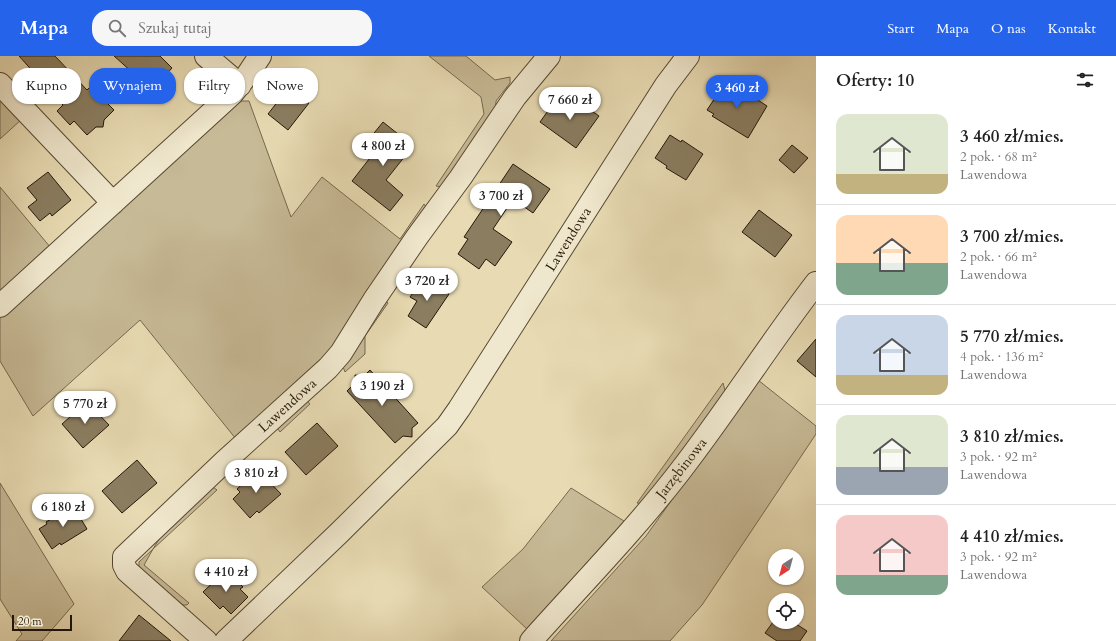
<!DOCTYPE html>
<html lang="pl">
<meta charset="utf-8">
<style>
:root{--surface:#fff;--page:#f6f6f6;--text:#222;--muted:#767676;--line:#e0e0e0;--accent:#2563eb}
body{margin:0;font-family:Cardo,serif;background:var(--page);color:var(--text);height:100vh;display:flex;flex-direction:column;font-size:15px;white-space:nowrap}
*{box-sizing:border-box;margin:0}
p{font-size:13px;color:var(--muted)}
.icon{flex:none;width:22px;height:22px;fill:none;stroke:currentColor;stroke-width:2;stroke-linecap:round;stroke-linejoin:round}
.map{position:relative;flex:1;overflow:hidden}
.details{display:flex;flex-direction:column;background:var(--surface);width:300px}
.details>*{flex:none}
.hud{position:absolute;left:12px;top:12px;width:380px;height:36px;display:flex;gap:8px}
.needle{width:26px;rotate:216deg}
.fabs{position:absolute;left:768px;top:493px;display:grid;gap:8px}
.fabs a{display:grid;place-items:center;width:36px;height:36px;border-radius:50%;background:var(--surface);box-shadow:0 1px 3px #0004;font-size:20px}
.scale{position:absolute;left:12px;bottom:10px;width:60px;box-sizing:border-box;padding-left:4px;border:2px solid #251707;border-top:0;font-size:11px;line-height:14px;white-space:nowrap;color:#251707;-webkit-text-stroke:3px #f0e8ce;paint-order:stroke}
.price{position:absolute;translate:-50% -34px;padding:0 9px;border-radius:14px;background:#fff;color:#222;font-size:13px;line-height:26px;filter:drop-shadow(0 1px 2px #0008)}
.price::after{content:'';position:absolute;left:50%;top:24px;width:12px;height:9px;margin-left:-6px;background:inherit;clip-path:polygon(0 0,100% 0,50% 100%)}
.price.selected{background:var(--accent);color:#fff}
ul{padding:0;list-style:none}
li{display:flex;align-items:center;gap:12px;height:100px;padding:0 20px}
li+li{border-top:1px solid var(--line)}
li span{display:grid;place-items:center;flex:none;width:112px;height:80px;border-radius:12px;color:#555}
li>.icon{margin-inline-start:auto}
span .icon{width:48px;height:48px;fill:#fffc;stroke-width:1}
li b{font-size:17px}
h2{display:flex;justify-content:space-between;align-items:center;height:48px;padding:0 20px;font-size:17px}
.pill{padding:0 14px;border-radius:16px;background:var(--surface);box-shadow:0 1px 3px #0004;font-size:14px;line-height:36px}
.pill.selected{background:var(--accent);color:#fff}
header{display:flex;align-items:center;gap:24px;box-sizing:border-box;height:56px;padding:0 20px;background:var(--accent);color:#fff}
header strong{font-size:19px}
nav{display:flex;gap:22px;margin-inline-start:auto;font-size:14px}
.search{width:280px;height:36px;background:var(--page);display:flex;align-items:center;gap:10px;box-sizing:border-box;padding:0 14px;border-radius:16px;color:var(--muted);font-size:15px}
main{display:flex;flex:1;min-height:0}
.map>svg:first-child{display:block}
.green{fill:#c7ba96;stroke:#76684e}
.building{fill:#8a7d60;stroke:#251707}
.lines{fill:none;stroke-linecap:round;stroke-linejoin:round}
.minor-casing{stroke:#564832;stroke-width:24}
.minor{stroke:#f0e8ce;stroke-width:22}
.labels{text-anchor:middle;stroke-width:3;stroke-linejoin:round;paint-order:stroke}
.street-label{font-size:14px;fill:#251707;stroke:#f0e8ce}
</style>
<header>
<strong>Mapa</strong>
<div class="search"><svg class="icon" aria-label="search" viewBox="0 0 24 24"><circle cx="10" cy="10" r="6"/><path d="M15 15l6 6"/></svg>Szukaj tutaj</div>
<nav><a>Start</a><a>Mapa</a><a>O nas</a><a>Kontakt</a></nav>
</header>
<main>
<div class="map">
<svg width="816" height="585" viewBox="0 0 816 585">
<rect width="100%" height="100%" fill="#e8dbb3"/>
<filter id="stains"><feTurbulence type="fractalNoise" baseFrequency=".005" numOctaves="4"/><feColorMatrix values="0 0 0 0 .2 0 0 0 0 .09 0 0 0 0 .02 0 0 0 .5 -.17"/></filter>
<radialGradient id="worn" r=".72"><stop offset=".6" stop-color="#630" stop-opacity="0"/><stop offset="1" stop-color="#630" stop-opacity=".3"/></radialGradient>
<path class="green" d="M 429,0 L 466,0 L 495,24 L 510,21 L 510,27 L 496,45 L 495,59 L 442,131 L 436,130 L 484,58 L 481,41 Z
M 0,40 L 22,63 L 0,83 Z
M 241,45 L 249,45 L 291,161 L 322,121 L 400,183 L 424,148 L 427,152 L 339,290 L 236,383 L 140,264 L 33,360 L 0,305 L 0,257 L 230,49 Z
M 0,131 L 51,192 L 0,238 Z
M 383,243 L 388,247 L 365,280 L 365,298 L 345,316 L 342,308 Z
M 758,324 L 816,370 L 816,378 L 702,549 L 670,585 L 551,585 L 646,480 Z
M 723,327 L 726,338 L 644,448 L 637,447 Z
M 305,342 L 310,348 L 280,376 L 275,369 Z
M 0,427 L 74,548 L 42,585 L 16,585 L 22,578 L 0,543 Z
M 213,431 L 217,434 L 153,493 L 144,509 L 189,547 L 187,549 L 183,549 L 142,516 L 139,510 L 139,506 L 153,493 L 169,467 Z
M 571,432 L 624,465 L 527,573 L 482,531 L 523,493 Z"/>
<path class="building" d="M 19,0 L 55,0 L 87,34 L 91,30 L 94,33 L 101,32 L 106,38 L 105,45 L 114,54 L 104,64 L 103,71 L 96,71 L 87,79 L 74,65 L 70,69 L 57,55 L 63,49 Z
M 114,0 L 160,0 L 172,12 L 152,34 Z
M 727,24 L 767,50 L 748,82 L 712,60 L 714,58 L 707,54 Z
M 289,31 L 309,47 L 288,74 L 268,58 Z
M 572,41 L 599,60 L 576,92 L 540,66 L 555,45 L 564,52 Z
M 383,66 L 413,90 L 386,124 L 403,139 L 390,155 L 352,125 L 380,89 L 370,82 Z
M 670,79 L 681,86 L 682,84 L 703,98 L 686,124 L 666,112 L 667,110 L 655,102 Z
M 792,89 L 808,102 L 794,117 L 779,104 Z
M 513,108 L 550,133 L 533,157 L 513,143 L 493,173 L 512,186 L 495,210 L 486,203 L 479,213 L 458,198 L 468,183 L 464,181 Z
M 48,116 L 71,144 L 52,160 L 50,157 L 40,165 L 28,151 L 37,144 L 27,132 Z
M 759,154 L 792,179 L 775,201 L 742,176 Z
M 424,221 L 449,238 L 426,272 L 408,260 L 417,245 L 410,241 Z
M 816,283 L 816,321 L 797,305 Z
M 370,314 L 418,367 L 412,372 L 412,381 L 403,380 L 395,387 L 347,335 L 355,327 L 355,319 L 364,320 Z
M 87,346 L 109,369 L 83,392 L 62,368 Z
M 317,367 L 338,390 L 306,419 L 285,396 Z
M 137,404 L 157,427 L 122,457 L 102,435 Z
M 258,414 L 281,438 L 259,457 L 257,455 L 250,462 L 233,443 L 240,436 L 237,433 Z
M 73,450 L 87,473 L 61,489 L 60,487 L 52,493 L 39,473 L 47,468 L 46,466 Z
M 226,514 L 243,531 L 240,533 L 248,541 L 231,558 L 223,550 L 220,553 L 203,536 Z
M 139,559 L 171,585 L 119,585 Z
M 773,566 L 793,566 L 807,575 L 800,585 L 777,585 L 765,577 Z"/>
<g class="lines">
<g class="minor-casing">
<path id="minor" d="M 206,0 L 240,29
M 0,28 L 113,147
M 0,250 L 232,38 L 248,18 L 260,0
M 206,585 L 127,515 L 124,509 L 124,501 L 224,406 L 328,312 L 341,297 L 374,244 L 417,181 L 461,121 L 515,41 L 549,0
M 226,585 L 338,478 L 447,370 L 459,353 L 666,29 L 688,0
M 531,585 C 581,529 635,474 681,414 C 728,353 769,288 816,227"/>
</g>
<use href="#minor" class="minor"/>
</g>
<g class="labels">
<g class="street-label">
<text transform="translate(568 183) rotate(-58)" y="5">Lawendowa</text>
<text transform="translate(287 349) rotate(-42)" y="5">Lawendowa</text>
<text transform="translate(681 412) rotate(-52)" y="5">Jarzębinowa</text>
</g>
</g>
<rect width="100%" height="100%" filter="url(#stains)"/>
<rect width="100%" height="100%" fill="url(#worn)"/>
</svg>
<div class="fabs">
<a><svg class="needle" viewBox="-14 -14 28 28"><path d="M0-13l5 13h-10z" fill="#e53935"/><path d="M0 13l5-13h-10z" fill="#767676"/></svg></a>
<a><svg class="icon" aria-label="locate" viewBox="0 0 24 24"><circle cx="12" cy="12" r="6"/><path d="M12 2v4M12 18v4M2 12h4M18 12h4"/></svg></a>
</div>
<div class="scale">20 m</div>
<b class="price selected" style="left:737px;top:53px">3 460 zł</b>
<b class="price" style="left:570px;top:65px">7 660 zł</b>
<b class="price" style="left:383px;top:111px">4 800 zł</b>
<b class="price" style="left:501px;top:161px">3 700 zł</b>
<b class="price" style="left:427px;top:246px">3 720 zł</b>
<b class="price" style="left:382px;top:351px">3 190 zł</b>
<b class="price" style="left:85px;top:369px">5 770 zł</b>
<b class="price" style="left:256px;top:438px">3 810 zł</b>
<b class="price" style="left:63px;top:472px">6 180 zł</b>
<b class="price" style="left:226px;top:537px">4 410 zł</b>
<div class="hud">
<a class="pill">Kupno</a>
<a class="pill selected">Wynajem</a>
<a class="pill">Filtry</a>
<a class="pill">Nowe</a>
</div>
</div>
<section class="details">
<h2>Oferty: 10<svg class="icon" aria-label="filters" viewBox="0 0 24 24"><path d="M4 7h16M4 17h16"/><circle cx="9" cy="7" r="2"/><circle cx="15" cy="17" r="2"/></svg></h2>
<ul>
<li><span style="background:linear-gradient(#dfe7d0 75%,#c2b280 0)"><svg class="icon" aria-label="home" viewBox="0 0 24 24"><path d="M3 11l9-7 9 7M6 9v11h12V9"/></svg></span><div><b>3 460 zł/mies.</b><p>2 pok. · 68 m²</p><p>Lawendowa</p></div></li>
<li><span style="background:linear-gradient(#ffd9b3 60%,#7fa58c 0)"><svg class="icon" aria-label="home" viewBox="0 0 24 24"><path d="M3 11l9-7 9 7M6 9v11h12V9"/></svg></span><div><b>3 700 zł/mies.</b><p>2 pok. · 66 m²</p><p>Lawendowa</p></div></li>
<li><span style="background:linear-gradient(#c9d6e8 75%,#c2b280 0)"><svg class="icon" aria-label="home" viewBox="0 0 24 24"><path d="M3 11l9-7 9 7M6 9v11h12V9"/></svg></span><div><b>5 770 zł/mies.</b><p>4 pok. · 136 m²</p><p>Lawendowa</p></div></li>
<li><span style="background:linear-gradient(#dfe7d0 65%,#9aa5b1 0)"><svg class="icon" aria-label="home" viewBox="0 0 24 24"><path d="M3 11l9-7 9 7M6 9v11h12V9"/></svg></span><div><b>3 810 zł/mies.</b><p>3 pok. · 92 m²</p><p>Lawendowa</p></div></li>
<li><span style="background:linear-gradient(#f6c9c9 75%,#7fa58c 0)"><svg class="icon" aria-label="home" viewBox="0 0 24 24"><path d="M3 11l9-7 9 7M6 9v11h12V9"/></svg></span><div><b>4 410 zł/mies.</b><p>3 pok. · 92 m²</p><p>Lawendowa</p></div></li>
</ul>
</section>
</main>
